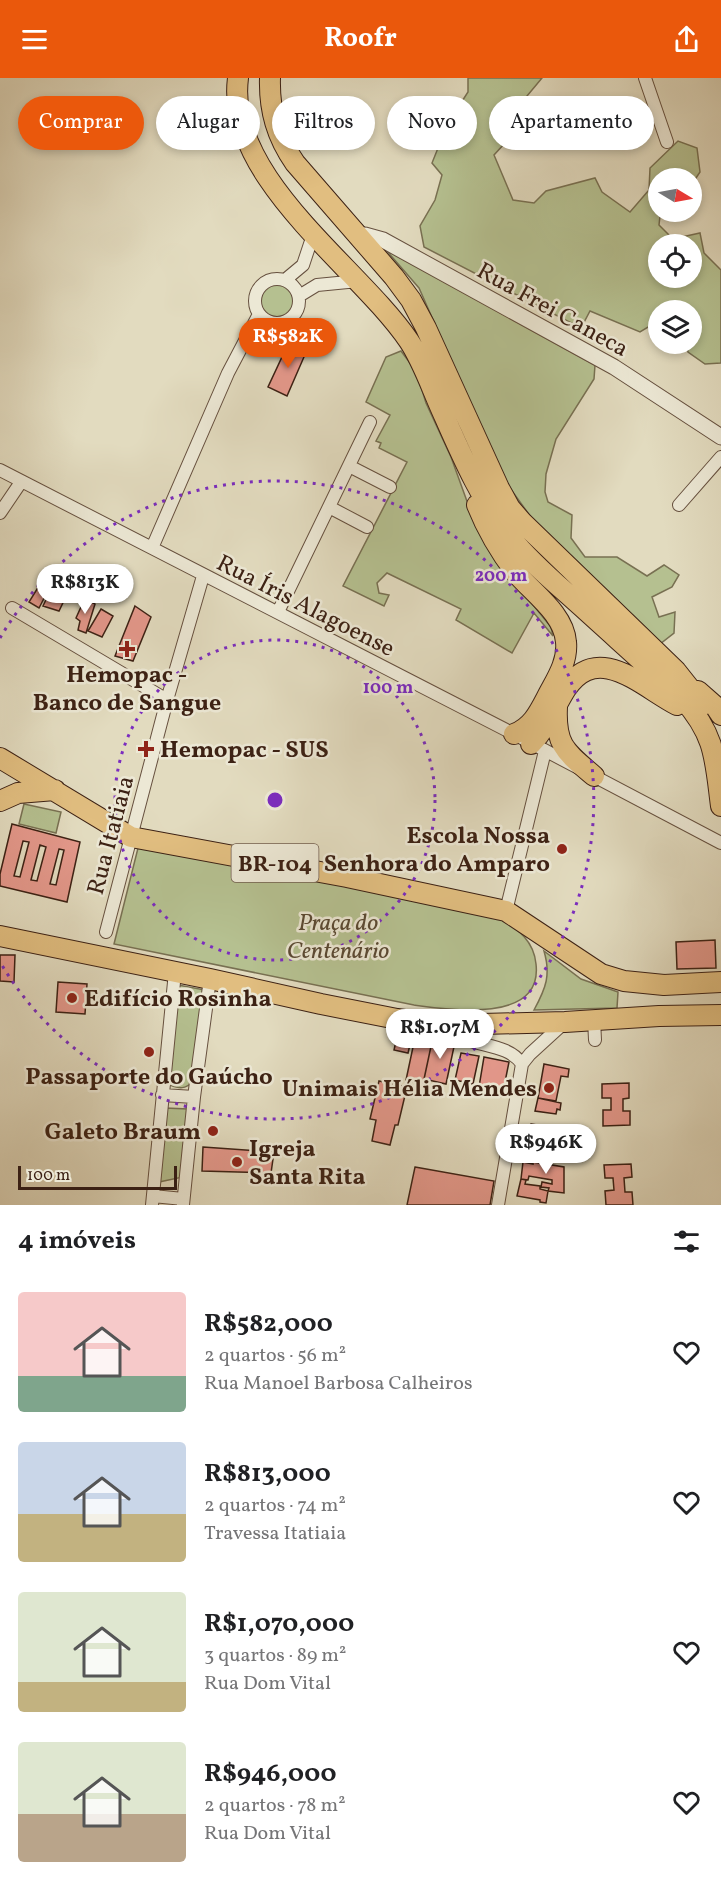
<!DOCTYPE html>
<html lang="pt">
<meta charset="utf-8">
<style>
:root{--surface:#fff;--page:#f2f2f2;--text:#202124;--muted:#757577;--accent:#ea580c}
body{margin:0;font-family:Vollkorn,serif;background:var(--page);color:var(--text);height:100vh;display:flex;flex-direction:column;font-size:22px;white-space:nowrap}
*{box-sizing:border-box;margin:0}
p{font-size:20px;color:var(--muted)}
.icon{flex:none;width:33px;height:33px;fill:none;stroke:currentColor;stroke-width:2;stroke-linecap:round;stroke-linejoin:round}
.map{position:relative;height:1127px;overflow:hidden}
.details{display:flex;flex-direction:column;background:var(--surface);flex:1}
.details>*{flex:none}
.banner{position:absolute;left:18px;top:18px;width:686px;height:54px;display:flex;gap:12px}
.needle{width:39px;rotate:100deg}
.tools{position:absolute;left:648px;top:90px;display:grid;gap:12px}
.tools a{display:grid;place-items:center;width:54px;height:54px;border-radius:50%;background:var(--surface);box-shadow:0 3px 9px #0003;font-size:30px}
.scale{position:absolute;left:18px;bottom:15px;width:159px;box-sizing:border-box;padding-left:6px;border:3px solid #3c2114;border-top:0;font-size:16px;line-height:21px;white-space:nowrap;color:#3c2114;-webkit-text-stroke:4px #ece8d5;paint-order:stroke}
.price{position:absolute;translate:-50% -51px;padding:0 14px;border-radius:21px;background:#fff;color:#222;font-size:20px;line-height:39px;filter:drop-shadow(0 2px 3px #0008)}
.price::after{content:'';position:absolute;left:50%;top:36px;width:18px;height:14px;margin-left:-9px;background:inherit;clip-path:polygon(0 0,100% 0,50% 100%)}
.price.current{background:var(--accent);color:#fff}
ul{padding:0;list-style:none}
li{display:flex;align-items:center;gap:18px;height:150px;padding:0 18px}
li span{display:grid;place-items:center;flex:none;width:168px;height:120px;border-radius:6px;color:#555}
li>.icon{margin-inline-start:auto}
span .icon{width:72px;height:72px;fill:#fffc;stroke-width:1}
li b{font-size:26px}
h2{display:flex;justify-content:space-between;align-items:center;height:72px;padding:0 18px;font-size:26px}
.chip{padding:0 21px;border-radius:27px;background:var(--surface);box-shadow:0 3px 9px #0003;font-size:21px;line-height:54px}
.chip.current{background:var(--accent);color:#fff}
header{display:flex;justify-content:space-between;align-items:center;height:78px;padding:0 18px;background:var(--accent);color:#fff;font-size:27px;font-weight:700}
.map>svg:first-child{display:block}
.green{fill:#b5c090;stroke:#787052;stroke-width:1.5;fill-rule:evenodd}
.building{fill:#e4988b;stroke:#3c2114;stroke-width:1.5;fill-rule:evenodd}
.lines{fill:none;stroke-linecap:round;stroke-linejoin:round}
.minor-casing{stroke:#66503f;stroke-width:14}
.tertiary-casing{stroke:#66503f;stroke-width:17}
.primary-casing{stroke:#3c2114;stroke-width:22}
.trunk-casing{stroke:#3c2114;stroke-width:22}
.minor{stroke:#ece8d5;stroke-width:12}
.tertiary{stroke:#ece8d5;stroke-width:15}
.primary{stroke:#e1be80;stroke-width:20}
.trunk{stroke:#e1be80;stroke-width:20}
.ring{fill:none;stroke:#7b2cbf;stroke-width:3;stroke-dasharray:3 6}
.poi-dot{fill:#8f2418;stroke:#ece8d5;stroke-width:2}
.labels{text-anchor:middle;stroke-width:5;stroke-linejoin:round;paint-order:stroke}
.shield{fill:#ece8d5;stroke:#715d4e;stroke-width:1.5}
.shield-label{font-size:22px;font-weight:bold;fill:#3c2114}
.street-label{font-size:24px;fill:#3c2114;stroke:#ece8d5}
.poi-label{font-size:24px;font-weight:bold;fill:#3c2114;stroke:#ece8d5;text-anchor:start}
.park-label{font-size:24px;font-style:italic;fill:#5a4933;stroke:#ece8d5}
.centre{fill:#7b2cbf;stroke:#ece8d5;stroke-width:3}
.ring-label{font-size:18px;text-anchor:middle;font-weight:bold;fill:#7b2cbf;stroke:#ece8d5;stroke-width:5;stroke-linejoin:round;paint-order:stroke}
</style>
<header><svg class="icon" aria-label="menu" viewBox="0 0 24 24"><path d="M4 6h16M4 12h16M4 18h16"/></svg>Roofr<svg class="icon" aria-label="share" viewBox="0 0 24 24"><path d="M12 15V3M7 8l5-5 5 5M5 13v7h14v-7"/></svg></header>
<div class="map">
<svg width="721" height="1127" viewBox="0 0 721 1127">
<rect width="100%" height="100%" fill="#e2dbbf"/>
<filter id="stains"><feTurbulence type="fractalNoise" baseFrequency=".00333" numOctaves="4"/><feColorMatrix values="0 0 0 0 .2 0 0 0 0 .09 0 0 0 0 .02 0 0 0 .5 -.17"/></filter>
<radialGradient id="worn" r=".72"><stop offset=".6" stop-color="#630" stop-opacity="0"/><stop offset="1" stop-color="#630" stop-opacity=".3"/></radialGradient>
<path class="green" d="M 468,0 L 542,0 L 517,30 L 518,41 L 505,65 L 494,77 L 513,122 L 534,125 L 546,113 L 595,100 L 602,114 L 630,134 L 649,112 L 650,90 L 678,63 L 697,70 L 700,94 L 692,106 L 692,100 L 658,100 L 658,134 L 673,134 L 660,138 L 659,147 L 673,161 L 700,155 L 704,175 L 721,192 L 721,285 L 705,286 L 688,274 L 687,267 L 685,266 L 692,266 L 692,232 L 658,232 L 658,253 L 648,249 L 640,254 L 590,233 L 581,250 L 424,169 L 420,148 L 435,122 L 442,97 L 432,85 L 448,45 L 468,14 ZM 658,166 L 692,166 L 692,200 L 658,200 Z
M 386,172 L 595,287 L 594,301 L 556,361 L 546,396 L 545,414 L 548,424 L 572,437 L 571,460 L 585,479 L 617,479 L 647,498 L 664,487 L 679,497 L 672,509 L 652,519 L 659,539 L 675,534 L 674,555 L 660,566 L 541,453 L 502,399 L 419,210 Z
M259 222a18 18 0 1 1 36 0a18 18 0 1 1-36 0Z
M 401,273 L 416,293 L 426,325 L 451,379 L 477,451 L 499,485 L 551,549 L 553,558 L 534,535 L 512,575 L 456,542 L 461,531 L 387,495 L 377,505 L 379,515 L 389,517 L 384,528 L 343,508 L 407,384 L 379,370 L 381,365 L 376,363 L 390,337 L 366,324 L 386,279 Z
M 24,726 L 61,734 L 56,755 L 19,746 Z
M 139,766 L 343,806 L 500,841 C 519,851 534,864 536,886 C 543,946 449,932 414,927 L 114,866 Z
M 544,873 L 581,901 L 618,914 L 617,930 L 534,932 C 546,910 551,897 544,873 Z
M 178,907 L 205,912 L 193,1004 C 185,1011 180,1011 170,1007 L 168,999 Z
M 165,1030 L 188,1031 L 183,1099 L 159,1104 Z"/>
<path class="building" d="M 289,264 L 307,272 L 287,318 L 268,309 Z
M 47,495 L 55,499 L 39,530 L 29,524 Z
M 54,505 L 69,512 L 59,533 L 43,528 Z
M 85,520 L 95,526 L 86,555 L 78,552 L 80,543 L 76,540 Z
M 135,528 L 151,539 L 133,583 L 115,578 Z
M 101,531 L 113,538 L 102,559 L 88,553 Z
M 12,746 L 80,764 L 67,824 L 0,808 L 0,796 ZM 23,763 L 29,764 L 20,799 L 14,798 ZM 40,767 L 46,769 L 37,803 L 31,802 ZM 59,771 L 64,772 L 56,807 L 50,806 Z
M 715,862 L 716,890 L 677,891 L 676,864 Z
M 0,877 L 15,877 L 14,904 L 0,903 Z
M 58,904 L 87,906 L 85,936 L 56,934 Z
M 398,955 L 412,958 L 408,975 L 394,972 Z
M 416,955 L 433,959 L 423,1006 L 406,1002 Z
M 433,959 L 455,964 L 446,1006 L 424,1001 Z
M 461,975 L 479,978 L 473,1006 L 455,1002 Z
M 484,979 L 509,984 L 502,1019 L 478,1015 Z
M 544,986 L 569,991 L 568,999 L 561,998 L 556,1023 L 538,1020 Z
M 379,1003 L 407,1009 L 398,1047 L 395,1047 L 390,1067 L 372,1063 L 376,1042 L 370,1041 Z
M 629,1005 L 629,1020 L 623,1021 L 623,1033 L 630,1033 L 630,1047 L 603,1048 L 603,1032 L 611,1032 L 611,1020 L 602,1020 L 602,1006 Z
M 538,1020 L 561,1025 L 560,1032 L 557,1031 L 556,1036 L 535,1033 Z
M 531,1046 L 562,1051 L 562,1057 L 554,1055 L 553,1061 L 529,1058 Z
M 203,1069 L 274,1074 L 271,1095 L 202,1093 Z
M 523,1084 L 533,1086 L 533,1084 L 564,1089 L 564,1115 L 548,1113 L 549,1110 L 541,1109 L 542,1104 L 552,1106 L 552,1102 L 529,1098 L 528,1102 L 521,1101 Z
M 631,1086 L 632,1099 L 624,1100 L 625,1114 L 632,1114 L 633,1127 L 606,1127 L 605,1113 L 614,1112 L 613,1100 L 605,1100 L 604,1087 Z
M 415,1089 L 494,1103 L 490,1127 L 407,1127 Z
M 521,1101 L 526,1102 L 525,1106 L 540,1108 L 540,1111 L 548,1113 L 546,1125 L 540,1124 L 540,1122 L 517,1118 Z"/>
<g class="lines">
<g class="minor-casing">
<path id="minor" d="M 645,0 L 667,64
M255 223a22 22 0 1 1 44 0a22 22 0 1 1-44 0Z
M 285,202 L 303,187 L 313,157
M 299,218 L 317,207 L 358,203
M 349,388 L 390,409
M 0,392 L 514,656 L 721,765
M 679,427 L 721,379
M 329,429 L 367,449
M 0,435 L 21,404
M 152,470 L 228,295 L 259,236
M 12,530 L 167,622
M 278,534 L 370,344
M 506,833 L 545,673
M 106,854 L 167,622 L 203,498
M 594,941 L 595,962
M 444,947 C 465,972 505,961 522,986
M 162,1017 L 194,1019
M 153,1118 L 183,1121
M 152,1127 L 175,894
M 183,1127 L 194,1019 L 210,901
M 498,1127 L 522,986 L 530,976 L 565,944"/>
</g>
<g class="tertiary-casing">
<path id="tertiary" d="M 357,157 L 365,157 L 383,162 L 614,289 L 721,359"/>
</g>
<g class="primary-casing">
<path id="primary" d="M 238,0 C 225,100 358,188 409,263 C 423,284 431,309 442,333 C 461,376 481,423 511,460 C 532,486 558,507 582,529 C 616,560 650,590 683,621 C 716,658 715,682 721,728
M 270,0 C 269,33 277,59 295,85 L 394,199 L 411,222 L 426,250 L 499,410 L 510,430 L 522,444 L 676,593 L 703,627
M 477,427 C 487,452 500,474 516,495 C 533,515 564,536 566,564 C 568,583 557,600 549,615 C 540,632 533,649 514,656
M 698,613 L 715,628 L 721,637
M 557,629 C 555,668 566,674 594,698
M 531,666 C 547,650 554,630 566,611 C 598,563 642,609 677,627"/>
</g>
<g class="trunk-casing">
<path id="trunk" d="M 0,680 L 131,759 L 347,799 L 506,833 L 601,896 L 624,903 L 664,907 L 721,904
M 0,723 L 18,715 L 55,712
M 0,858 L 210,901 L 321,926 L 397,941 L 444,947 L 565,944 L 659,938 L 721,937"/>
</g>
<use href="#minor" class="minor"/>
<use href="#tertiary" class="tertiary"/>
<use href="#primary" class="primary"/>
<use href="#trunk" class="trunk"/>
</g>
<g class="ring">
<circle cx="275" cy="722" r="160"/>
<path d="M0 560A319 319 0 1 1 0 884"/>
</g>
<g class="poi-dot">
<path d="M124 562h6v6h6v6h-6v6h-6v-6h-6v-6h6z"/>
<path d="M143 662h6v6h6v6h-6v6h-6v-6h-6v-6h6z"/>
<circle cx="562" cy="771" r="6"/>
<circle cx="72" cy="920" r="6"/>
<circle cx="149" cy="974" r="6"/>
<circle cx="549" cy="1010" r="6"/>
<circle cx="213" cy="1053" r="6"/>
<circle cx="237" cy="1084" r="6"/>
</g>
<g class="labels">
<rect class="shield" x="231.5" y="766" width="87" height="38" rx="4.5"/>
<g class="shield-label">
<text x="275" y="793">BR-104</text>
</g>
<g class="street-label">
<text transform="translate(553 231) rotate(29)" y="8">Rua Frei Caneca</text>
<text transform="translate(306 527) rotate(27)" y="8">Rua Íris Alagoense</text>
<text transform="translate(110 757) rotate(-75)" y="8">Rua Itatiaia</text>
</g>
<g class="poi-label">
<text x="127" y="604" text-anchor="middle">Hemopac -<tspan x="127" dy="28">Banco de Sangue</tspan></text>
<text x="160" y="679">Hemopac - SUS</text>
<text x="550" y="765" text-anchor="end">Escola Nossa<tspan x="550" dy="28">Senhora do Amparo</tspan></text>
<text x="84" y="928">Edifício Rosinha</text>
<text x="149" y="1006" text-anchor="middle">Passaporte do Gaúcho</text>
<text x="537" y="1018" text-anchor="end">Unimais Hélia Mendes</text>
<text x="201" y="1061" text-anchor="end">Galeto Braum</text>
<text x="249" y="1078">Igreja<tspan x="249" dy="28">Santa Rita</tspan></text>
</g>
<g class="park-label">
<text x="338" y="852">Praça do<tspan x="338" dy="28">Centenário</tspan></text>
</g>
</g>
<circle cx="275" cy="722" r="9" class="centre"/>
<g class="ring-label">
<text x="501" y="503">200 m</text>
<text x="388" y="615">100 m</text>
</g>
<rect width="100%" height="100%" filter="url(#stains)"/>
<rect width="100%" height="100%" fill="url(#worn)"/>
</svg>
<div class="tools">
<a><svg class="needle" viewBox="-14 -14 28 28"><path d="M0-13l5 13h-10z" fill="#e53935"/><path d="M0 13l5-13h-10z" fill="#757577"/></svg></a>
<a><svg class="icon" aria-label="locate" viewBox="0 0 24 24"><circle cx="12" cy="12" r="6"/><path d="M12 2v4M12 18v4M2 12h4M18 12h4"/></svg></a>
<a><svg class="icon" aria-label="layers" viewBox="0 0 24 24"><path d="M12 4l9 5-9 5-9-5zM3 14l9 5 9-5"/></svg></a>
</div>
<div class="scale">100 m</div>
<b class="price current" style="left:288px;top:291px">R$582K</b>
<b class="price" style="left:85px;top:537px">R$813K</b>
<b class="price" style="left:440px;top:982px">R$1.07M</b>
<b class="price" style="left:546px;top:1097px">R$946K</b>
<div class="banner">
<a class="chip current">Comprar</a>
<a class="chip">Alugar</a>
<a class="chip">Filtros</a>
<a class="chip">Novo</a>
<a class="chip">Apartamento</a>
</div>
</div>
<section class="details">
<h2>4 imóveis<svg class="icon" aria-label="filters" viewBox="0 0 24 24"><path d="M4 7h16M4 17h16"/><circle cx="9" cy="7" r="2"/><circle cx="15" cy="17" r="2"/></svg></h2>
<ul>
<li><span style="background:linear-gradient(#f6c9c9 70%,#7fa58c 0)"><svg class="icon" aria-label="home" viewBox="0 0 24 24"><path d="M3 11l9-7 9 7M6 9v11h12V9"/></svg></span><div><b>R$582,000</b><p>2 quartos · 56 m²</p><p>Rua Manoel Barbosa Calheiros</p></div><svg class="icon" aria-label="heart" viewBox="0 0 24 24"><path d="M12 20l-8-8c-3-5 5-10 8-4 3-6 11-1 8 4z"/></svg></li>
<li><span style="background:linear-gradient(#c9d6e8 60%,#c2b280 0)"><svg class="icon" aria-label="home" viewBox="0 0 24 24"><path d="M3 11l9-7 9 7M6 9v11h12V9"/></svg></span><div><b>R$813,000</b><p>2 quartos · 74 m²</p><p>Travessa Itatiaia</p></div><svg class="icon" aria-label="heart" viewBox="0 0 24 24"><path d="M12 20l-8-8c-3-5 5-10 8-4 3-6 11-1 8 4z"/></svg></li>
<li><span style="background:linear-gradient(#dfe7d0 75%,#c2b280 0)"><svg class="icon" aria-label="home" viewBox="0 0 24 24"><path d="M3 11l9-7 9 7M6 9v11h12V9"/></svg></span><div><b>R$1,070,000</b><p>3 quartos · 89 m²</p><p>Rua Dom Vital</p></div><svg class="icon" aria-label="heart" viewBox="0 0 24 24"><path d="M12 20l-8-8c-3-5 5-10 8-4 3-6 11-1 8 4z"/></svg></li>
<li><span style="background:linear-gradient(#dfe7d0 60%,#b9a48a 0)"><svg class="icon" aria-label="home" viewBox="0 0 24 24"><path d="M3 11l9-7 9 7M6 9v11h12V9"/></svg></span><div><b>R$946,000</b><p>2 quartos · 78 m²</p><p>Rua Dom Vital</p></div><svg class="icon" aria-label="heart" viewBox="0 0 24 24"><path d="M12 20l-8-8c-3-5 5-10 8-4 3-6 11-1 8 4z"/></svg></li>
</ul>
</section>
